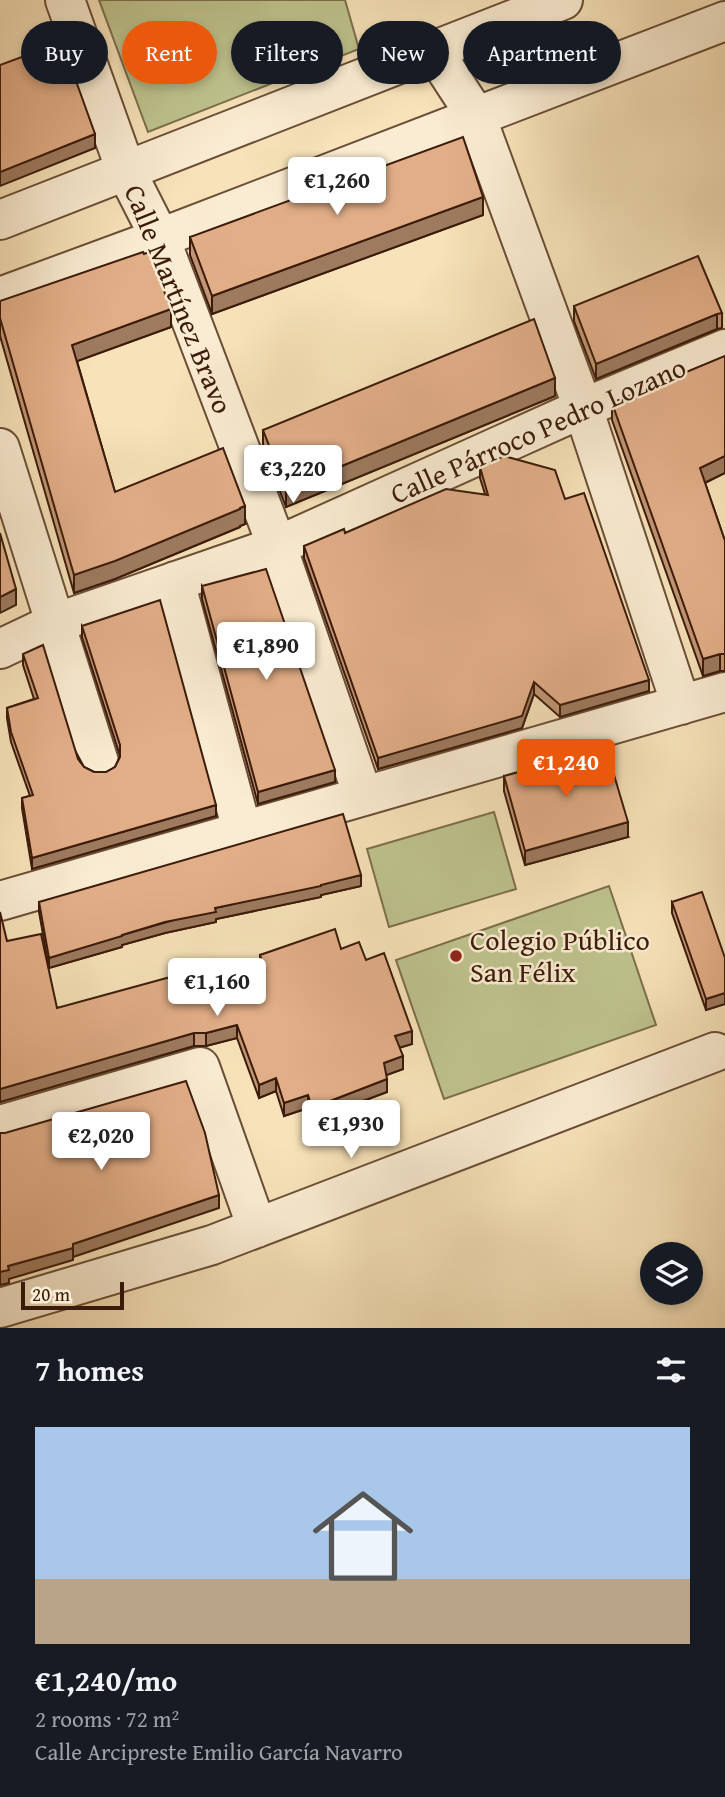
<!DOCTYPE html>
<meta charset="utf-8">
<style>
:root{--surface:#171b24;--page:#242831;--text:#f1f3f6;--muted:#9ea1a6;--line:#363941;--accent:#ea580c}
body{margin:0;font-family:"Gentium Book Plus",serif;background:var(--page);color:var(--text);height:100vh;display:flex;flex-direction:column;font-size:26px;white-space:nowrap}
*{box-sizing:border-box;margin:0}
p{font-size:23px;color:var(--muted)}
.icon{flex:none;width:38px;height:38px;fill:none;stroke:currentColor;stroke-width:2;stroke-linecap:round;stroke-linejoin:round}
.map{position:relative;height:1328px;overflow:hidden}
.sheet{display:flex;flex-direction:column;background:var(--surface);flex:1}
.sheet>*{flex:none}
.top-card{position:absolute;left:21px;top:21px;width:684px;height:63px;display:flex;gap:14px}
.fabs{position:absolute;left:640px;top:1242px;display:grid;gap:14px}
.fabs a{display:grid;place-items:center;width:63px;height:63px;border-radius:50%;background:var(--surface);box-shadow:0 4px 10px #0003;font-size:35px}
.scale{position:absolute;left:21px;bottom:18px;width:103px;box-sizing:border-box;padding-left:7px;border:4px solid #3b1b0a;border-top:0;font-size:19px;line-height:24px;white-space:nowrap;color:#3b1b0a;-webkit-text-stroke:5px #faecd2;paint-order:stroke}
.price{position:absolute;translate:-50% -60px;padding:0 16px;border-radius:7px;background:#fff;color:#222;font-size:23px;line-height:46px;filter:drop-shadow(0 2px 4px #0008)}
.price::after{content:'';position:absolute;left:50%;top:42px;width:21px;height:16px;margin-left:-10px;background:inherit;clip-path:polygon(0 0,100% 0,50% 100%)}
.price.on{background:var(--accent);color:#fff}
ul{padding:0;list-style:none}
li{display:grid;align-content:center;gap:14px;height:371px;padding:0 35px}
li+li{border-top:2px solid var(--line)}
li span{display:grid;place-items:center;height:217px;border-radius:0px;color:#555}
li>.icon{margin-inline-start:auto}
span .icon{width:126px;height:126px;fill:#fffc;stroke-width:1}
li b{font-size:30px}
h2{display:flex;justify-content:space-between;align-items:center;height:84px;padding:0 35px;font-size:30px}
.chip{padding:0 24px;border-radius:32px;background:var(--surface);box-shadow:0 4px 10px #0003;font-size:24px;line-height:63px}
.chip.on{background:var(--accent);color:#fff}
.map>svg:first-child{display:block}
.green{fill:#bec38e;stroke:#7c6f4c;stroke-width:2}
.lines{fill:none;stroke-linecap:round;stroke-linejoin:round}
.minor-casing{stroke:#6a4d36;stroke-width:42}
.minor{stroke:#faecd2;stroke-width:38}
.wall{fill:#c29675;stroke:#3b1b0a;stroke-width:2}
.shaded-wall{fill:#9e7a5f;stroke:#3b1b0a;stroke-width:2}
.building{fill:#e2ae88;stroke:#3b1b0a;stroke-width:2}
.poi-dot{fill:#8f2418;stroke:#faecd2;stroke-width:2.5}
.labels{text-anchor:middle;stroke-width:5;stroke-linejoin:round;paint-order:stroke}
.street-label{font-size:28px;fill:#3b1b0a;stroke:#faecd2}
.poi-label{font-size:28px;fill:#3b1b0a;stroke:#faecd2;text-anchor:start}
</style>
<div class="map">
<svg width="725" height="1328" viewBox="0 0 725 1328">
<rect width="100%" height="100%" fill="#f7e2b9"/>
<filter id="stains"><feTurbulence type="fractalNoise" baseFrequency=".00286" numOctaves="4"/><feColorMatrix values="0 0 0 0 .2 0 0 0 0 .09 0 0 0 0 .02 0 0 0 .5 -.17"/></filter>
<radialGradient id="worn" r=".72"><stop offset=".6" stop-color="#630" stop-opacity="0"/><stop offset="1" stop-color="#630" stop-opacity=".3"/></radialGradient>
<path class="green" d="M 99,0 L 345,0 L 359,49 L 148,132 Z
M 494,812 L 516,889 L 389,927 L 367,849 Z
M 609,886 L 656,1025 L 444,1099 L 396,960 Z"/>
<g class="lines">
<g class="minor-casing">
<path id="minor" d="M 65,0 L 126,171 L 160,238 L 277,546 L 363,796
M 433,50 L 476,116 L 583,408 L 681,705
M 0,220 L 563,0
M 0,297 L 160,238 L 725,21
M 0,448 L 99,762
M 175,581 L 242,830
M 0,649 L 55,623 L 277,546 L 583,408 L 725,349
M 0,901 L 725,692
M 0,1125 L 200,1067 L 257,1228
M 0,1308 L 212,1245 L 715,1052"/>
</g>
<use href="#minor" class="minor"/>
</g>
<path class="wall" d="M 483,215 L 212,314 L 190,255 L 190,237 Z
M 0,301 L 171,327 L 77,361 L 115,492 L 245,524 L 240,526 L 240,527 L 115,579 L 74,593 L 0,336 Z
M 574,306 L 722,313 L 722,328 L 717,329 L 596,379 L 574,321 Z
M 725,356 L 725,473 L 705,483 L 725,541 L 725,671 L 720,671 L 703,676 L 612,420 L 612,403 Z
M 555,396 L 286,507 L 263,448 L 263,430 Z
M 480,467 L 565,499 L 649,691 L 560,717 L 534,694 L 522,728 L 378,769 L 304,558 L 304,546 L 345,533 L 485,494 L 480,478 Z
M 202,586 L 335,782 L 258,804 L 202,599 Z
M 82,626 L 216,816 L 32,869 L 22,808 L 22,798 L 30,796 L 11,742 L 7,718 L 7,708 L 34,699 L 23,665 L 23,654 L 84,767 L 94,772 L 106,772 L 115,767 L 120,756 L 82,637 Z
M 504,776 L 628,837 L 525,865 L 504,791 Z
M 361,886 L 321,895 L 321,897 L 216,919 L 216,922 L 165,933 L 122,945 L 122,947 L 49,968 L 39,912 L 39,902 Z
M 672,902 L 725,958 L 725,1004 L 706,1010 L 672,913 Z
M 7,941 L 57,1008 L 203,993 L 261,973 L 260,968 L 260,955 L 341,949 L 366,960 L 412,1044 L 399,1048 L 403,1069 L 386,1075 L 387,1092 L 312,1120 L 308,1108 L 284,1116 L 276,1091 L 259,1098 L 237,1038 L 206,1046 L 194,1046 L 0,1102 Z"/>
<path class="shaded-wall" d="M 95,134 L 95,148 L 0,186 L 0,172 Z
M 483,197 L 483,215 L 212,314 L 212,296 Z
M 171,309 L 171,327 L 72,363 L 72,345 Z
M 717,314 L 717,329 L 596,379 L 596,364 Z
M 555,378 L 555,396 L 286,507 L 286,489 Z
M 725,456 L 725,473 L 700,485 L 700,468 Z
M 245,506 L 245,524 L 240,526 L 240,527 L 115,579 L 74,593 L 74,575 Z
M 16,589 L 16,605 L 0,613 L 0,597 Z
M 720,654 L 720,671 L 703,676 L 703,659 Z
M 649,680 L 649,691 L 560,717 L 560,705 Z
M 534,682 L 534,694 L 522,728 L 378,769 L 378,758 Z
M 335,770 L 335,782 L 258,804 L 258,792 Z
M 216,805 L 216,816 L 32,869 L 32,858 Z
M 628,822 L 628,837 L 525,865 L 525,851 Z
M 361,875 L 361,886 L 321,895 L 321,897 L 216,919 L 216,922 L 165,933 L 122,945 L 122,947 L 49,968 L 49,958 L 122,935 L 215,908 Z
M 725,993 L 725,1004 L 706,1010 L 706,999 Z
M 237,1025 L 237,1038 L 206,1046 L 206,1033 Z
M 412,1031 L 412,1044 L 395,1049 L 395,1036 Z
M 194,1033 L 194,1046 L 0,1102 L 0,1089 Z
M 403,1056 L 403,1069 L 384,1076 L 384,1063 Z
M 276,1078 L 276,1091 L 259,1098 L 259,1085 Z
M 387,1079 L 387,1092 L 312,1120 L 312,1108 Z
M 308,1095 L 308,1108 L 284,1116 L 284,1103 Z
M 219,1195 L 219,1208 L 73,1257 L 73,1244 Z
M 73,1248 L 73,1260 L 9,1279 L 9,1283 L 0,1285 L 0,1272 L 8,1266 Z"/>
<path class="building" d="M 62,42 L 95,134 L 0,172 L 0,65 Z
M 463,137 L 483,197 L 212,296 L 190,237 Z
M 143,252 L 144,254 L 149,252 L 171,309 L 72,345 L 115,492 L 223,448 L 245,506 L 240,508 L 240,509 L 115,561 L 74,575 L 0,318 L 0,301 Z
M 698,256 L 722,313 L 717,314 L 596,364 L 574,306 Z
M 534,319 L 555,378 L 286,489 L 263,430 Z
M 725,356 L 725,456 L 700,468 L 725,541 L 725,654 L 720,654 L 703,659 L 612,403 Z
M 504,456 L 555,470 L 565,499 L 584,493 L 649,680 L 560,705 L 534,682 L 522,716 L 378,758 L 304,546 L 344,529 L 345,533 L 446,489 L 488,495 L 480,467 Z
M 0,533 L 16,589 L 0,597 Z
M 266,569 L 335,770 L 258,792 L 202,586 Z
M 160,600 L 216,805 L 32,858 L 22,798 L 33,795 L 11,732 L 7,708 L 38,698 L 23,654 L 43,645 L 78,759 L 84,767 L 94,772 L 106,772 L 115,767 L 120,757 L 120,745 L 82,626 Z
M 606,748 L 628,822 L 525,851 L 504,776 Z
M 343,814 L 361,875 L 321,885 L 321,886 L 215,908 L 216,912 L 165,922 L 122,935 L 122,936 L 49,958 L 39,902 Z
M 702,892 L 725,958 L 725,993 L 706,999 L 672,902 Z
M 0,912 L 7,941 L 41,934 L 57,1008 L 196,970 L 203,993 L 265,972 L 260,955 L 335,929 L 341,949 L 359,942 L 366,960 L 384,953 L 412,1031 L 395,1036 L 403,1056 L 384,1063 L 387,1079 L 312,1108 L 308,1095 L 284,1103 L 276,1078 L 259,1085 L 237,1025 L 206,1033 L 194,1033 L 0,1089 Z
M 186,1081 L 205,1133 L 219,1195 L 73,1244 L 73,1248 L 8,1266 L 9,1270 L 0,1272 L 0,1133 L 5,1133 Z"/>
<circle class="poi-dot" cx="456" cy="956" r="7"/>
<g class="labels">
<g class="street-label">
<text transform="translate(179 299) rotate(68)" y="10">Calle Martínez Bravo</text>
<text transform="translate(538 430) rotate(-24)" y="10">Calle Párroco Pedro Lozano</text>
</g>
<g class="poi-label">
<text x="470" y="950">Colegio Público<tspan x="470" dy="32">San Félix</tspan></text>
</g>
</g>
<rect width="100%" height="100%" filter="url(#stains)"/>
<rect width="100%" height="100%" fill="url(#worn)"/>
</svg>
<div class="fabs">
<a><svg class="icon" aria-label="layers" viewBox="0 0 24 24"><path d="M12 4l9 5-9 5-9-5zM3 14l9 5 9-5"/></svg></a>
</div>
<div class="scale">20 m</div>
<b class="price" style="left:337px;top:217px">€1,260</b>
<b class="price" style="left:293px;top:505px">€3,220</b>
<b class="price" style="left:266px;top:682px">€1,890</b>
<b class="price on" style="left:566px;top:799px">€1,240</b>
<b class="price" style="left:217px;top:1018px">€1,160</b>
<b class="price" style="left:351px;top:1160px">€1,930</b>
<b class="price" style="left:101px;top:1172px">€2,020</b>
<div class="top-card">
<a class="chip">Buy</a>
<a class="chip on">Rent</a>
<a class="chip">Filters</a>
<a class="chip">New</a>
<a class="chip">Apartment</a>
</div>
</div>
<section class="sheet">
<h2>7 homes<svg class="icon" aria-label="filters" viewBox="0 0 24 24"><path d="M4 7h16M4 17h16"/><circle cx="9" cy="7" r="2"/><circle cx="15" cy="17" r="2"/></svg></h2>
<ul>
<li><span style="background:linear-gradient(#a9c7e8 70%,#b9a48a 0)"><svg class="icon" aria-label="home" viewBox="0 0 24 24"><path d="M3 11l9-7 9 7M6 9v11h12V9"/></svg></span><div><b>€1,240/mo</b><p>2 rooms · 72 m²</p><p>Calle Arcipreste Emilio García Navarro</p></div></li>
</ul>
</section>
